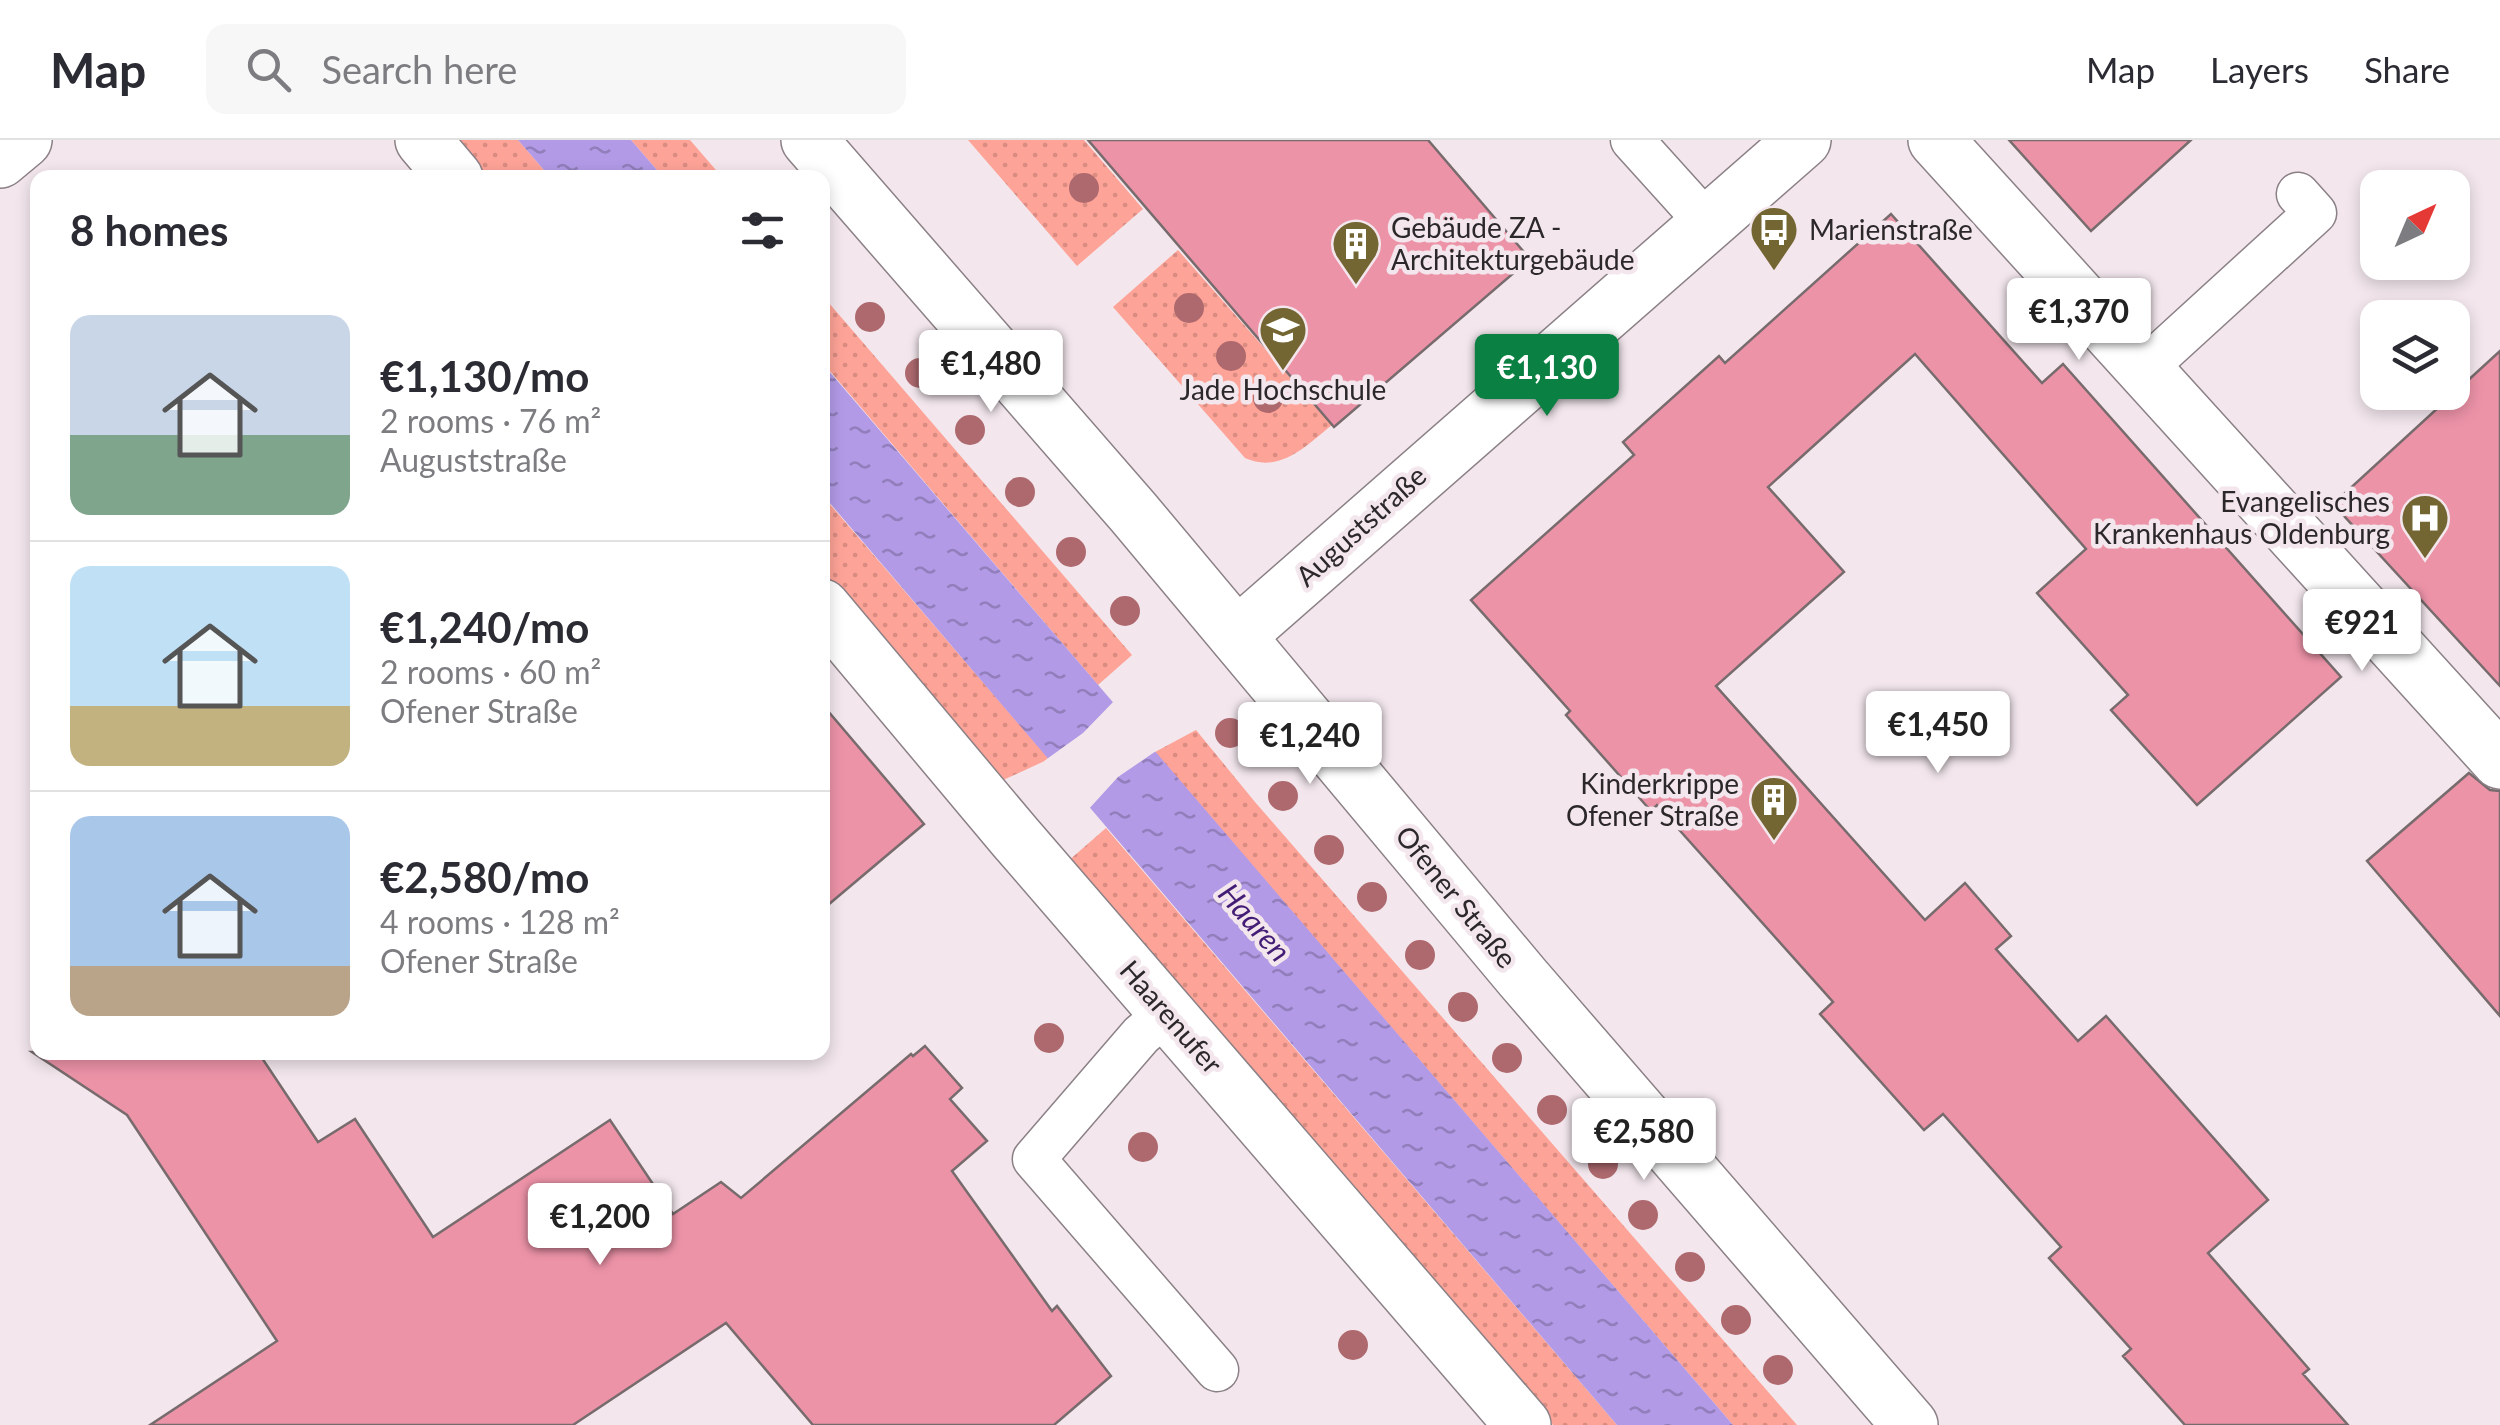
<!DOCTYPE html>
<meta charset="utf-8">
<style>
:root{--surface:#fff;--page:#f7f7f7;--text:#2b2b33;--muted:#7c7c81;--line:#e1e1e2;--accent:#0b8043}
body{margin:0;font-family:Lato,sans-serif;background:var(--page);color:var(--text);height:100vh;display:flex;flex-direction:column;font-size:38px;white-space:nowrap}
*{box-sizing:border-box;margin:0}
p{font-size:32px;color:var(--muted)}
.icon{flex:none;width:55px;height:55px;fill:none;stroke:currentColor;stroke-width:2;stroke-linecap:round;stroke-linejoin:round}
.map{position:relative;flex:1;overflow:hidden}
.drawer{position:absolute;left:30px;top:30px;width:800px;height:890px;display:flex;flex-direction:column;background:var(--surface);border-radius:20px;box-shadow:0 5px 15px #0003}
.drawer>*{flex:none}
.needle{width:65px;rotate:44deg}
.controls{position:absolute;left:2360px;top:30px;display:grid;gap:20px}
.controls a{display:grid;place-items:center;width:110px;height:110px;border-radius:20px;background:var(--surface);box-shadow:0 5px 15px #0003;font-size:50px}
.price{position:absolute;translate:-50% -85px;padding:0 22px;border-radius:10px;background:#fff;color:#222;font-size:32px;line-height:65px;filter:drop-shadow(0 2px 5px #0008)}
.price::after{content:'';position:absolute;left:50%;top:60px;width:30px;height:22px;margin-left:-15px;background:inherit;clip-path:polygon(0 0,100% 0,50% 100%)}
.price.current{background:var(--accent);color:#fff}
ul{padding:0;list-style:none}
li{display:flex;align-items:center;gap:30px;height:250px;padding:0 40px}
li+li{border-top:2px solid var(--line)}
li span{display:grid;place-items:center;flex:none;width:280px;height:200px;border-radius:20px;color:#555}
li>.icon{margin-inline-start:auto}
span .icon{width:120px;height:120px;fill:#fffc;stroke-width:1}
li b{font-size:42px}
h2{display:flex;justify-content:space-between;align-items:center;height:120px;padding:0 40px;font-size:42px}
header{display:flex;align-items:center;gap:60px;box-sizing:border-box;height:140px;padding:0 50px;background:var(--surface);border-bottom:2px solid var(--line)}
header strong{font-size:48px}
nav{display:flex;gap:55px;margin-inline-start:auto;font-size:35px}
.search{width:700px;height:90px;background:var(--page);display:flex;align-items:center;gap:25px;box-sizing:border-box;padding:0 35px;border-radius:20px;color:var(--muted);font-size:38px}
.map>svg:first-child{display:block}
.green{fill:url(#green-dots)}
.water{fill:url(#water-ripples)}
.pier{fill:#f3e7ed}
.building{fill:#ed93a8;stroke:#776b6d;stroke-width:2.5}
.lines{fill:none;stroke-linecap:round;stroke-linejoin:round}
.lane-casing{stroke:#8b8086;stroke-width:45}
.street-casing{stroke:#8b8086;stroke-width:58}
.secondary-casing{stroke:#8b8086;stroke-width:58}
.lane{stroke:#fff;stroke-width:42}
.street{stroke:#fff;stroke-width:55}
.secondary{stroke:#fff;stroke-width:55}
.tree{fill:#ad696e}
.labels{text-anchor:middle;stroke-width:9;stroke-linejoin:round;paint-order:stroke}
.poi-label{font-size:28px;fill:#2c282a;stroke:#f3e7ed;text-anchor:start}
.street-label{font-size:28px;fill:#2c282a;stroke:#f3e7ed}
.water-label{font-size:30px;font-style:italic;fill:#431d75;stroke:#f3e7ed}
</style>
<header>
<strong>Map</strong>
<div class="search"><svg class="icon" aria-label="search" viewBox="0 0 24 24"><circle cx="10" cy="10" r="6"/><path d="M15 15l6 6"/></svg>Search here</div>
<nav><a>Map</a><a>Layers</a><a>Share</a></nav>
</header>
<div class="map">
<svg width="2500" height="1285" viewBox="0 0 2500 1285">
<defs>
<pattern id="green-dots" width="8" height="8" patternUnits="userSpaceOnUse" patternTransform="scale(2.5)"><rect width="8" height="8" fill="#fea397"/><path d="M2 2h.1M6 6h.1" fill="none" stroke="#da8c82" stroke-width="1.8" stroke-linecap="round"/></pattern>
<pattern id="water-ripples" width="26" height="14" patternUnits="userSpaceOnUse" patternTransform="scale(2.5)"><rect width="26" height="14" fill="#b29ae7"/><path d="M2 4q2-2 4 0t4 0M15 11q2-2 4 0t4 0" fill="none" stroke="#917ebb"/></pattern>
</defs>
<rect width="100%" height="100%" fill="#f3e7ed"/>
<path class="green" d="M 454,0 L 518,0 L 550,37 L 486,37 Z
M 631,0 L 690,0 L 722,37 L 663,37 Z
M 968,0 L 1084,0 L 1143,69 L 1077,126 Z
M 1178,110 L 1332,285 C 1307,305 1280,334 1245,318 L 1113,167 Z
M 822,155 L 1132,515 L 1098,545 L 823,223 Z
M 822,355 L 1049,619 L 1001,641 L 823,433 Z
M 1196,590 L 1255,662 L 1797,1285 L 1733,1285 L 1155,612 Z
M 1106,688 L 1617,1285 L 1553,1285 L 1067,722 Z"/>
<path class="water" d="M 518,0 L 631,0 L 663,37 L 550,37 Z
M 822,223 L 1733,1285 L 1617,1285 L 823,355 Z"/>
<path class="pier" d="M 1116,559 L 1159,609 L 1118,637 L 1087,671 L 1044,621 L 1083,593 Z"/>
<path class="building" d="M 1088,0 L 1428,0 L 1530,119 L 1334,287 Z
M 2009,0 L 2191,0 L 2091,91 Z
M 1891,74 L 2042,243 L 2063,224 L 2341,537 L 2197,665 L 2111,570 L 2128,555 L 2037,453 L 2086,409 L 1915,214 L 1768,347 L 1844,432 L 1716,546 L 1925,780 L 1965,743 L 2011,796 L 1996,809 L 2078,901 L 2106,876 L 2268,1060 L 2208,1113 L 2309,1229 L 2303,1234 L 2348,1285 L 2185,1285 L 2123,1216 L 2131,1209 L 2049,1118 L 2061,1107 L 1943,974 L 1924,990 L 1820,874 L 1833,862 L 1657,665 L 1651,671 L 1566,575 L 1570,571 L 1471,460 L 1634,315 L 1623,302 L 1719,216 L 1725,223 Z
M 2500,211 L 2500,546 L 2333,364 Z
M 822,564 L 924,684 L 822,770 Z
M 2469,633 L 2490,650 L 2500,651 L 2500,876 L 2367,721 Z
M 925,906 L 962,948 L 950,959 L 987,1001 L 952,1031 L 1052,1171 L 1057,1166 L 1111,1236 L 1054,1285 L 813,1285 L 726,1183 L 573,1285 L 150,1285 L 277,1201 L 127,975 L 32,912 L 258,912 L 318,1002 L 355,979 L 433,1097 L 610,980 L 673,1074 L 721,1042 L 741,1058 L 911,914 L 913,916 Z"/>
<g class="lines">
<g class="lane-casing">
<path id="lane" d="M 1632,0 L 1707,83
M 2143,230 L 2315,73 L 2298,54
M 1167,873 L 1141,895 L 1034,1019 L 1217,1230"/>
</g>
<g class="street-casing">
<path id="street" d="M 423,0 L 455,38
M 1936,0 L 2500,621
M 0,20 L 24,0
M 822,467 L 1015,697 L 1523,1285
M 1237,496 L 1803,0"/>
</g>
<g class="secondary-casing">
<path id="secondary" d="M 809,0 L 1133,372 L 1523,838 L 1910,1285"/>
</g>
<use href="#lane" class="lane"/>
<use href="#street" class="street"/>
<use href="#secondary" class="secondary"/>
</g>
<g class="tree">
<circle cx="1084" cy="48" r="15"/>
<circle cx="1189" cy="168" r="15"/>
<circle cx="870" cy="177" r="15"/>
<circle cx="1231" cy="216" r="15"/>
<circle cx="920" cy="233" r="15"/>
<circle cx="1268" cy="258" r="15"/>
<circle cx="970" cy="290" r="15"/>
<circle cx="1020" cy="352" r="15"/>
<circle cx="1071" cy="412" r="15"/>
<circle cx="1125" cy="471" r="15"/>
<circle cx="1230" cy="593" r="15"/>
<circle cx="1283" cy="656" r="15"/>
<circle cx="1329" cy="710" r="15"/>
<circle cx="1372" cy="757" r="15"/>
<circle cx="1420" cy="815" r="15"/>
<circle cx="1463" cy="867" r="15"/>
<circle cx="1049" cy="898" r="15"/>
<circle cx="1507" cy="918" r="15"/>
<circle cx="1552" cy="970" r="15"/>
<circle cx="1143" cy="1007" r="15"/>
<circle cx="1603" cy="1024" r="15"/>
<circle cx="1643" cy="1075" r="15"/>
<circle cx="1690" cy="1127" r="15"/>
<circle cx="1736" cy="1180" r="15"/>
<circle cx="1353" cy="1205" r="15"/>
<circle cx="1778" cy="1230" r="15"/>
</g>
<defs>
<g id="bus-pin" transform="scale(2.5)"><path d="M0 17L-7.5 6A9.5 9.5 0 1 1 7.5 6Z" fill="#746633" stroke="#f3e7ed"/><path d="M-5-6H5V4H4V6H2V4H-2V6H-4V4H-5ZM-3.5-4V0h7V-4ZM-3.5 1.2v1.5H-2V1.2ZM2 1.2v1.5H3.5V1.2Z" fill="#fff"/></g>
<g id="building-pin" transform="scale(2.5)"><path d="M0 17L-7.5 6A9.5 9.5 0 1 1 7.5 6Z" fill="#746633" stroke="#f3e7ed"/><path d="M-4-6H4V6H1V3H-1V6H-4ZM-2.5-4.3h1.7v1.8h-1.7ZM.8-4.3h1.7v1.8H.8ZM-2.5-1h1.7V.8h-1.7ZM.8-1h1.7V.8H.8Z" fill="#fff"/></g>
<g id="university-pin" transform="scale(2.5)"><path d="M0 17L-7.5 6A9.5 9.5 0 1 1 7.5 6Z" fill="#746633" stroke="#f3e7ed"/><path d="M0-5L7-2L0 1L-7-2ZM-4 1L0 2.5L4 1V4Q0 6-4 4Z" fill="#fff"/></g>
<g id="hospital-pin" transform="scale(2.5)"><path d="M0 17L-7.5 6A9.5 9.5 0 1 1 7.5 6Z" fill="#746633" stroke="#f3e7ed"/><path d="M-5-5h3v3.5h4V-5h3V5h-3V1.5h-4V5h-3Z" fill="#fff"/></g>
</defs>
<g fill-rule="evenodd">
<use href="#bus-pin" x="1774" y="90"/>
<use href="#building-pin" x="1356" y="104"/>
<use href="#university-pin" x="1283" y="190"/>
<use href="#hospital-pin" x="2425" y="378"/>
<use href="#building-pin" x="1774" y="660"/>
</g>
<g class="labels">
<g class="poi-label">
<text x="1391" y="98">Gebäude ZA -<tspan x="1391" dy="32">Architekturgebäude</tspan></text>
<text x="1809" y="100">Marienstraße</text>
<text x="1283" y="260" text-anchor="middle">Jade Hochschule</text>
<text x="2390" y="372" text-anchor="end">Evangelisches<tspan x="2390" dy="32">Krankenhaus Oldenburg</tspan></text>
<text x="1739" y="654" text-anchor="end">Kinderkrippe<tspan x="1739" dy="32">Ofener Straße</tspan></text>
</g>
<g class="street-label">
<text transform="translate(1361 386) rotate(-42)" y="10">Auguststraße</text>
<text transform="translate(1456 757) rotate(51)" y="10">Ofener Straße</text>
<text transform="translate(1171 877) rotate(49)" y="10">Haarenufer</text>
</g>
<g class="water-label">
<text transform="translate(1254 783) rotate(49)" y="10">Haaren</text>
</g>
</g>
</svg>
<div class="controls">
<a><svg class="needle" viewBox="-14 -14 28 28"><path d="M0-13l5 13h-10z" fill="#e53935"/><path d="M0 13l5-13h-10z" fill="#7c7c81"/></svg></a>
<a><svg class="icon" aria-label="layers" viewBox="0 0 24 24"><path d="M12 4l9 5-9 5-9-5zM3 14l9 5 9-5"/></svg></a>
</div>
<b class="price" style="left:2079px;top:223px">€1,370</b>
<b class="price" style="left:991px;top:275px">€1,480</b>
<b class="price current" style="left:1547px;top:279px">€1,130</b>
<b class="price" style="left:2362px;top:534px">€921</b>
<b class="price" style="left:1938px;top:636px">€1,450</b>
<b class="price" style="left:1310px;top:647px">€1,240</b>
<b class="price" style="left:1644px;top:1043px">€2,580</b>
<b class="price" style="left:600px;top:1128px">€1,200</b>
<section class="drawer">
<h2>8 homes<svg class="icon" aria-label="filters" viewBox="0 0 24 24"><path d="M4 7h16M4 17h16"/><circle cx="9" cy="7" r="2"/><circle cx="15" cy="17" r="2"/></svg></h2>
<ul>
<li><span style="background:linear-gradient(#c9d6e8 60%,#7fa58c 0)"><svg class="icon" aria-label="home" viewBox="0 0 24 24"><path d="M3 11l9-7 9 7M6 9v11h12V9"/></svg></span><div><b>€1,130/mo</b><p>2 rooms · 76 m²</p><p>Auguststraße</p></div></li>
<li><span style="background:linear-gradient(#bfe0f5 70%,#c2b280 0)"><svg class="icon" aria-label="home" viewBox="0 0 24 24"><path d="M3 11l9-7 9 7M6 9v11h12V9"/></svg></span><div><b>€1,240/mo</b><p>2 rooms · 60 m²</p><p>Ofener Straße</p></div></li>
<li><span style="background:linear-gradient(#a9c7e8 75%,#b9a48a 0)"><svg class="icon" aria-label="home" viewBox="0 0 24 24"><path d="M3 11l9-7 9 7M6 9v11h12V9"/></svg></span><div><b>€2,580/mo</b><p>4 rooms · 128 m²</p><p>Ofener Straße</p></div></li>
</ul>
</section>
</div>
